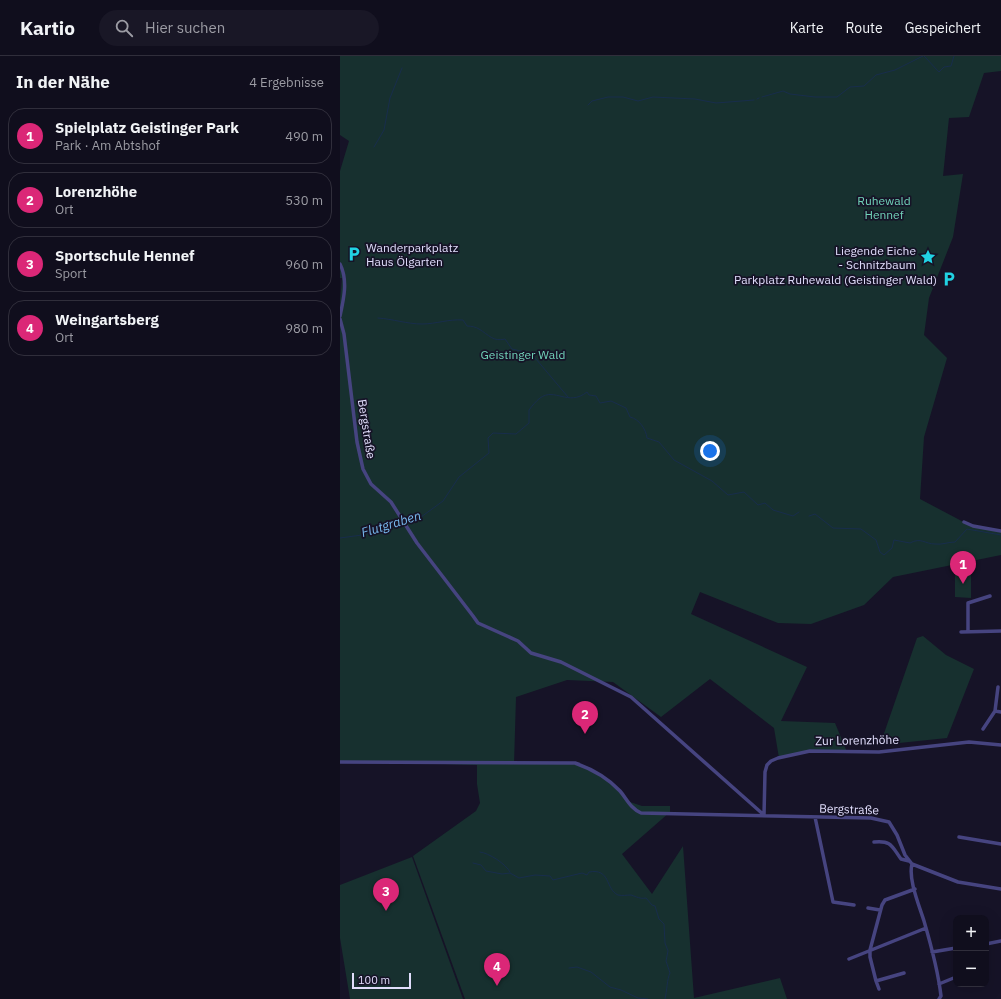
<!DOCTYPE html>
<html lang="de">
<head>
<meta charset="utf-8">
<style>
  body { margin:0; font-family:"IBM Plex Sans",sans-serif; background:#191726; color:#f1f3f6 }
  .controls { position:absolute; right:12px; bottom:12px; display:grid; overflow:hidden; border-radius:8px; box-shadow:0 4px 16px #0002 }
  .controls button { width:36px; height:36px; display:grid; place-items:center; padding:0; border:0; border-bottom:1px solid #302e3b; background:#100e1d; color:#f1f3f6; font:20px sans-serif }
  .scale { position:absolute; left:12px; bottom:10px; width:59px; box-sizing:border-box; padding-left:4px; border:2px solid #e0ddfb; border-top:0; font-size:11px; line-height:14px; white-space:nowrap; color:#e0ddfb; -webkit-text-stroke:3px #161327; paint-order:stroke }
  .you { position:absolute; left:370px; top:395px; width:14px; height:14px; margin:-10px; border:3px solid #fff; border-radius:50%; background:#1a73e8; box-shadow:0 0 0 6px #1a73e833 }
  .badge { display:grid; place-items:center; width:26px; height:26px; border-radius:50%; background:#db2777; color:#fff; font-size:13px; font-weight:700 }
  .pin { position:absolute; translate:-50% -33px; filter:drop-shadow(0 1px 2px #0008) }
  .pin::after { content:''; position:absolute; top:21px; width:14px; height:12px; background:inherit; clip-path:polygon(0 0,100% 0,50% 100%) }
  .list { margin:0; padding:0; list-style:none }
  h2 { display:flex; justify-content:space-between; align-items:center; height:52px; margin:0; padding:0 16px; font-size:17px }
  h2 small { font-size:13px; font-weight:400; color:#9c9ca4 }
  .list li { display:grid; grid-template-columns:26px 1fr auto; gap:12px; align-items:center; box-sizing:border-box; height:56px; margin:0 8px 8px; padding:0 8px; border:1px solid #302e3b; border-radius:16px }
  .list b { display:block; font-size:15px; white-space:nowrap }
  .list p { margin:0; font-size:13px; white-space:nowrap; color:#9c9ca4 }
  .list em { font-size:13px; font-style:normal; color:#9c9ca4 }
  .icon { flex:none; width:22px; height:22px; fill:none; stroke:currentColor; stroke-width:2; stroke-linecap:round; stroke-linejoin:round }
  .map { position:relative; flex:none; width:661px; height:943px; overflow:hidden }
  header { display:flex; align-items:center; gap:24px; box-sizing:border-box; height:56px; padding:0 20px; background:#100e1d; border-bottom:1px solid #302e3b }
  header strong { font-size:19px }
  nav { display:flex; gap:22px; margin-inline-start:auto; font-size:14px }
  .search { width:280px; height:36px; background:#191726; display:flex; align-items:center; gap:10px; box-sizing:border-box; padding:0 14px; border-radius:22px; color:#9c9ca4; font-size:15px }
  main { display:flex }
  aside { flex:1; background:#100e1d }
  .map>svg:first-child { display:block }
</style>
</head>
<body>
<header>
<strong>Kartio</strong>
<div class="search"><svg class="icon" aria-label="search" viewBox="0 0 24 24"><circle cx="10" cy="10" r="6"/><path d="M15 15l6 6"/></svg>Hier suchen</div>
<nav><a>Karte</a><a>Route</a><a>Gespeichert</a></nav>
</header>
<main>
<aside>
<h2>In der Nähe<small>4 Ergebnisse</small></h2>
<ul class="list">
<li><span class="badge">1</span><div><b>Spielplatz Geistinger Park</b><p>Park · Am Abtshof</p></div><em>490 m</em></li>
<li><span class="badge">2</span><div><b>Lorenzhöhe</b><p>Ort</p></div><em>530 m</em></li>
<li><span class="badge">3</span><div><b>Sportschule Hennef</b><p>Sport</p></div><em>960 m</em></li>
<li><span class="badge">4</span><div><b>Weingartsberg</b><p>Ort</p></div><em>980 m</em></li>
</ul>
</aside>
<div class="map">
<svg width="661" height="943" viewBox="0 0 661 943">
  <rect width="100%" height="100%" fill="#161327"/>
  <path fill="#17302f" d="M0 0H661V15L644 17 629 61 609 62 603 120 623 118 613 181 589 242 584 279 607 302 584 381 580 443 633 471 661 475V499L553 521 524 549 471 568 438 567 360 536 351 558 467 611 441 665 495 667 507 696 470 695 439 702 434 672 370 623 321 661 273 626 227 624 176 641 174 708 222 706 249 711 280 735 287 745 302 750H330V756L282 798 312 838 343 790 354 942 440 922 447 943H125L73 800 136 755 140 747 137 728V709L0 705V245L2 222H0V115L9 85 0 79Z
    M615 515H631V542L615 541Z
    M583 580 606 599 634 613 607 682 540 689 577 582Z
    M72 801 123 943H10L0 882V829Z"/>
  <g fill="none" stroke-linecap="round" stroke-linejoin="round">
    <path stroke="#182d4c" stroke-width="1" d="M584 0 599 16 604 11 611 10 614 0
      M422 41 443 35 450 38 475 41H497L510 31 524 30 536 19 555 14 583 0
      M417 43 419 42
      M248 49 252 45 268 41H283L298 45 313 41 355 43 376 47 414 44
      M34 91 44 74 50 42 62 12
      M38 262C53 263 67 268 82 268 96 268 108 263 123 264L127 270C131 270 136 271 139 273 149 279 153 286 165 283L172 293 189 297 196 303 228 341
      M469 460 475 458 493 472 521 473 536 484 540 496 544 499 552 492 554 484 570 487C581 481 585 488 595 488 602 489 608 486 615 486L627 473 661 479
      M65 466 81 461 103 445 119 421 149 397 148 382 153 377 176 378 189 367V354C192 350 196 345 200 342 215 331 228 351 247 336L249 339 256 340 260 347 271 345 286 352 290 361C299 363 306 373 307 382L319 386 334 404 372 425 388 439 404 436 418 449 425 447 433 454 453 460 459 456
      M0 482 22 479 62 467
      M140 796C149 797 166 808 170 816
      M133 807 141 809 146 815 162 818 170 817 179 822 195 819 210 820 213 824 242 817 247 819 249 816C271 812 265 833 278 839 282 840 287 839 291 839 297 841 300 843 306 842L312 849 315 850 319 863 324 868 325 887 328 895 326 905 330 917C327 923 327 935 325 943
      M229 912 237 911 251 916 270 931 281 934 298 942 308 943"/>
    <path stroke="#464480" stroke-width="3.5" d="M0 208C8 224 4 242 0 260
      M0 263 4 278 17 386 23 413 31 428 51 446 77 487 133 560 138 567 178 585 191 597 221 606 291 641 424 759
      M624 466 633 470 661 475
      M621 576 661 575
      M628 576V547L650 540
      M658 631 655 655 661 656
      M643 673 655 655
      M0 706 235 707C252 713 268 722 280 735 287 743 290 752 301 757L531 762 549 766 557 779 565 799 572 808 618 826 661 833
      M424 759 425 716 427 709 431 705 438 702 470 695 539 696 629 686 661 689
      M475 761 493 846 514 849
      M619 781 661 788
      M534 786C552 784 552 791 561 803L569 805
      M572 808C568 823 579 849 584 865 591 889 598 914 601 940L599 943
      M528 852 540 854
      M646 888 661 885
      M592 896 616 892
      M509 903 586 872
      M564 917 536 925 530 901V894L542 849 545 844 575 833
      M536 925 539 933
      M599 928 616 921"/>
  </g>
  <defs>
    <g id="parking-bare" transform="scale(1.2)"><path d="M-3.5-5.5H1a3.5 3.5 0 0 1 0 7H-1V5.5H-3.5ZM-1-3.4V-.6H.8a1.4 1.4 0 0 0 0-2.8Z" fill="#21d2e3" stroke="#161327" stroke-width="2.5" paint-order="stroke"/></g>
    <g id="sight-bare" transform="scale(1.2)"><path d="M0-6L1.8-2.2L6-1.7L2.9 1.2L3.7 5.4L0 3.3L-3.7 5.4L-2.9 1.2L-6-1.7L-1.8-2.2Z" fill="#21d2e3" stroke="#161327" stroke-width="2.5" paint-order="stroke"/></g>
  </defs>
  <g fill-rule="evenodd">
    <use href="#parking-bare" x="14" y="198"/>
    <use href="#sight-bare" x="588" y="201"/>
    <use href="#parking-bare" x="609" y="223"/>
  </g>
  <g text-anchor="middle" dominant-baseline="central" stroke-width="3.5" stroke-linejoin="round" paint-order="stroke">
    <g font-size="12" fill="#71d3b9" stroke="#161327">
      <text x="544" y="144">Ruhewald<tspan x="544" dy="14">Hennef</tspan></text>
      <text x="183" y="298">Geistinger Wald</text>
    </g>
    <g font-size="12" fill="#e0ddfb" stroke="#161327" text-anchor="end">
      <text x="26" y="191" text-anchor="start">Wanderparkplatz<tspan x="26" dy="14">Haus Ölgarten</tspan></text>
      <text x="576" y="194">Liegende Eiche<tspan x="576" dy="14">- Schnitzbaum</tspan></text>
      <text x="597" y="223">Parkplatz Ruhewald (Geistinger Wald)</text>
    </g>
    <g font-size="12" fill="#e0ddfb" stroke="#161327">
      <text transform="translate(27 373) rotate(81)">Bergstraße</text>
      <text transform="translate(517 684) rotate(-1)">Zur Lorenzhöhe</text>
      <text transform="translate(509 753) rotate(2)">Bergstraße</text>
    </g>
    <g font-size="13" font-style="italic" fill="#78b9ee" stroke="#161327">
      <text transform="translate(51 468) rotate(-17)">Flutgraben</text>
    </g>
  </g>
</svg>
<div class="controls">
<button>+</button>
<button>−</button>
</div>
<div class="scale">100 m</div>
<div class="you"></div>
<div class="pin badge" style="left:623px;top:528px">1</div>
<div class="pin badge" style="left:245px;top:678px">2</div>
<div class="pin badge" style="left:46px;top:855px">3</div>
<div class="pin badge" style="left:157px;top:930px">4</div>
</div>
</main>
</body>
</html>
